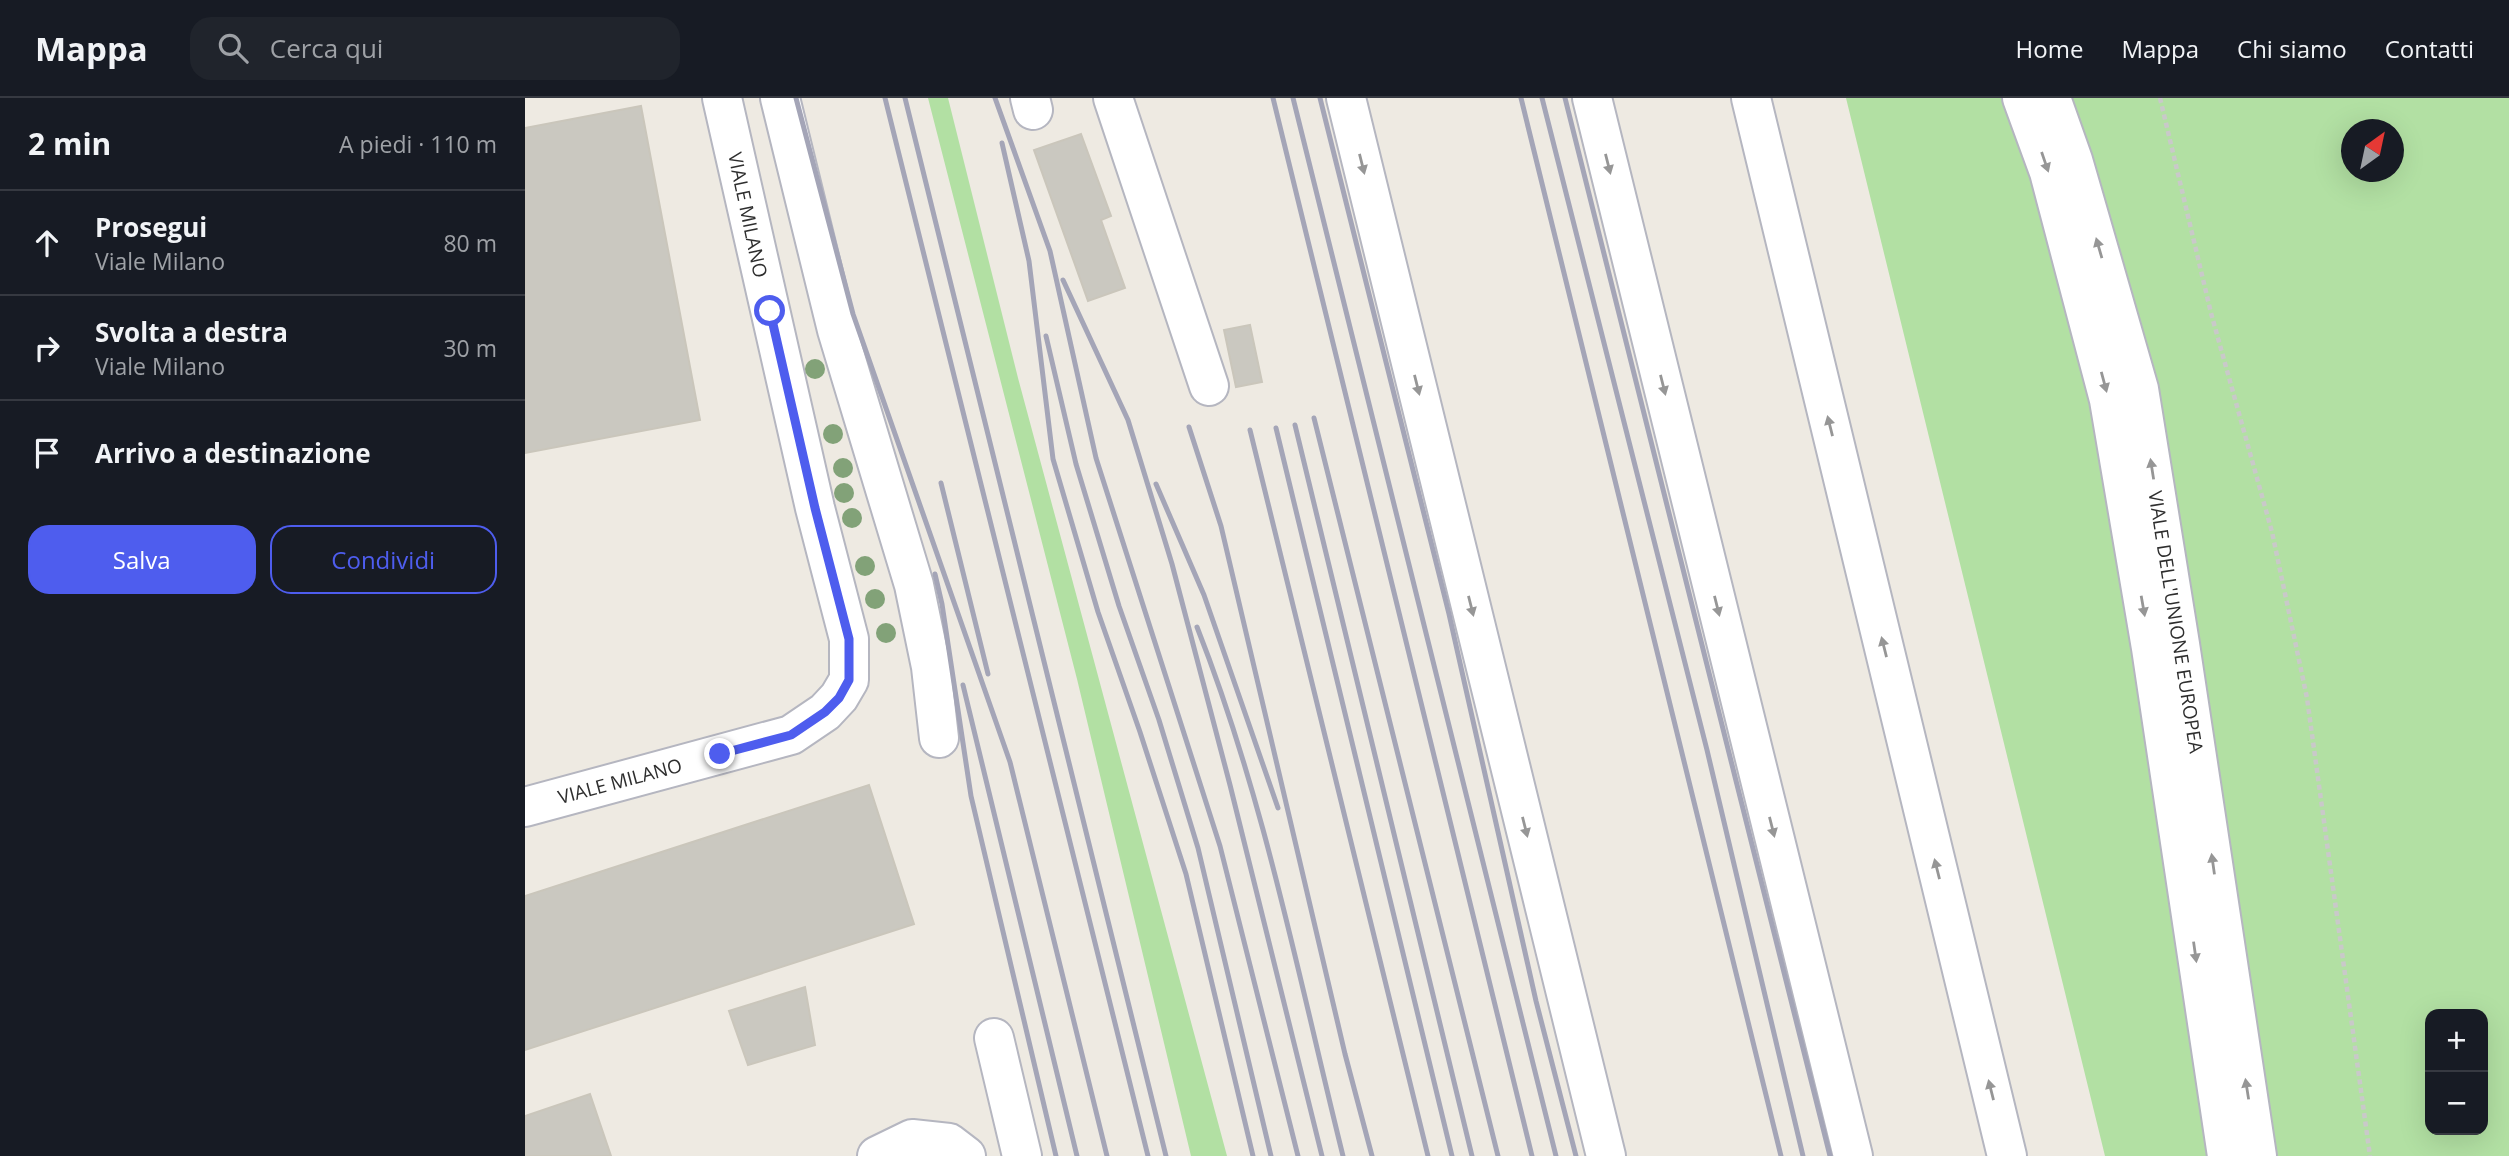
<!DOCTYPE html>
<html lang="it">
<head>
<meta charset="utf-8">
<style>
  body { margin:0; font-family:"Open Sans",sans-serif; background:#20242c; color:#f1f3f6 }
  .controls { position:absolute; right:21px; bottom:21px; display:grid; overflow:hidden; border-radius:14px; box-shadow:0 7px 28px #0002 }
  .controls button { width:63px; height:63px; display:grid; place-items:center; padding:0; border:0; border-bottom:2px solid #363941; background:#171b24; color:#f1f3f6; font:35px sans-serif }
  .compass { position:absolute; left:1816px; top:21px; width:63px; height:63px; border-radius:50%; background:#171b24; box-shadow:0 7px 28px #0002; rotate:33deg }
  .stop { position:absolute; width:21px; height:21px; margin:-16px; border:5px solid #4e5dee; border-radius:50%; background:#fff }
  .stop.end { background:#4e5dee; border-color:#fff; box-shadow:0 2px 7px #0008 }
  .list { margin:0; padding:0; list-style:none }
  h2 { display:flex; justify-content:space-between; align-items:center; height:91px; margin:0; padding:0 28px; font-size:30px }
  h2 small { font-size:23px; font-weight:400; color:#9ea1a6 }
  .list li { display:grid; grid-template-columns:46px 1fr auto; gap:21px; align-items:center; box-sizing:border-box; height:105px; padding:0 28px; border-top:2px solid #363941 }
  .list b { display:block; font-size:26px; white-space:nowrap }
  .list p { margin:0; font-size:23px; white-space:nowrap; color:#9ea1a6 }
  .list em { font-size:23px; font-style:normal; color:#9ea1a6 }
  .actions { display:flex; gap:14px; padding:21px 28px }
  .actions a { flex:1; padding:16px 0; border:2px solid #4e5dee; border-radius:21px; text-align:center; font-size:24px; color:#4e5dee }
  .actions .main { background:#4e5dee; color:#fff }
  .icon { flex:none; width:38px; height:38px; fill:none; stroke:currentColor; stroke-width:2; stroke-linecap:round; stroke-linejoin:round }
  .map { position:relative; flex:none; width:1984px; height:1058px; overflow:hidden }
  header { display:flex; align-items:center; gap:42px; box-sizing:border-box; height:98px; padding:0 35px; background:#171b24; border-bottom:2px solid #363941 }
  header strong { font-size:33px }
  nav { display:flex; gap:38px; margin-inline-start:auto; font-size:24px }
  .search { width:490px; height:63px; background:#20242c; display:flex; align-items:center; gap:18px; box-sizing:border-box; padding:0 24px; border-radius:21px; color:#9ea1a6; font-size:26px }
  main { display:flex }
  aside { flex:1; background:#171b24 }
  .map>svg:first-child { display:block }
</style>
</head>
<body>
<header>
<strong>Mappa</strong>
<div class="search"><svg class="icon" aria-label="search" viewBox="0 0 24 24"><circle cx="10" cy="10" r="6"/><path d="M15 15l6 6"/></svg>Cerca qui</div>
<nav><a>Home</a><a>Mappa</a><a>Chi siamo</a><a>Contatti</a></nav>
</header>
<main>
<aside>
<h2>2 min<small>A piedi · 110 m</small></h2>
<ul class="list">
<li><svg class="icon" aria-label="ahead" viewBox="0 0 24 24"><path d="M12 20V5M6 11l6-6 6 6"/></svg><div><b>Prosegui</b><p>Viale Milano</p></div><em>80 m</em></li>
<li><svg class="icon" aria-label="right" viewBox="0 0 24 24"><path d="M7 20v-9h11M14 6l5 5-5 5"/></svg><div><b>Svolta a destra</b><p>Viale Milano</p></div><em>30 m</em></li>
<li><svg class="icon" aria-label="arrive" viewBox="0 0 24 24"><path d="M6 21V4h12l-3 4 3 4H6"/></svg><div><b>Arrivo a destinazione</b></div></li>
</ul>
<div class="actions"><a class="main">Salva</a><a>Condividi</a></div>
</aside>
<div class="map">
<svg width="1984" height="1058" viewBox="0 0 1984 1058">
  <rect width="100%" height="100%" fill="#eeeae2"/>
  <path fill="#b2e0a3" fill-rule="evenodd" d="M403 0H423L493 280 702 1058H666L552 581Z
    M1321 0H1482L1492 27 1568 307 1608 544 1686 1058H1580Z
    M1544 0H1984V1058H1746L1632 300 1573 78ZM1826 32H1868V74H1826ZM1905 916H1958V1032H1905Z"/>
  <path fill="#cac8c0" stroke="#cac6bb" stroke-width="2" d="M116 8 175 322 0 355V30Z
    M556 36 586 118 576 122 600 190 563 203 509 52Z
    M725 227 737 284 711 289 699 232Z
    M344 687 389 826 0 952V798Z
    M280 889 290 947 223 967 204 913Z
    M65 996 86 1058H0V1018Z"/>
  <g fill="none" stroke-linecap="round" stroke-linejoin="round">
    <g stroke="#b5b6c0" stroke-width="42">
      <path id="minor" d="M255 0 312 232 389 487 406 569 414 640
        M505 0 508 12
        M588 0 684 288
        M821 0 1081 1058
        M1067 0 1328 1058
        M1226 0 1482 1058
        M1497 0 1524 74 1584 302 1626 550 1702 1058
        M1526 0 1548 62 1614 291 1655 546 1732 1058
        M0 709 266 637 300 614 314 599 324 582V541L290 410 197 0
        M469 940 497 1058
        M352 1058 387 1041 424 1045 441 1058"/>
    </g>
    <path stroke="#c9c9c9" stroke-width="4.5" stroke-dasharray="5 3.5" stroke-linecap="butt" d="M1635 0 1686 215 1747 434 1782 600 1845 1058"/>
    <use href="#minor" stroke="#fff" stroke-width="38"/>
    <path stroke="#a4a5b7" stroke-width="5" d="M271 0 328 216 485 664 582 1058
      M360 0 623 1058
      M380 0 641 1058
      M470 0 525 153 571 360 695 748 773 1058
      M748 0 1007 1058
      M768 0 1031 1058
      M795 0 924 516 1011 903 1051 1058
      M996 0 1256 1058
      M1017 0 1182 652 1278 1058
      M1040 0 1305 1058
      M477 45 504 163 528 361 573 514 615 634 661 776 728 1058
      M538 182 603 322 647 466 705 687 797 1058
      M521 238 551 366 594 508 634 622 673 750 746 1058
      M789 320 973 1058
      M770 327 947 1058
      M664 329 696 428 820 956 847 1058
      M751 330 927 1058
      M725 332 903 1058
      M416 385 463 576
      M631 386 679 497 753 710
      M410 476 417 506 446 698 531 1058
      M672 529C739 699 774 881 818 1058
      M438 587 552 1058"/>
  </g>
  <g fill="#82a278">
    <circle cx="290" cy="271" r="10"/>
    <circle cx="308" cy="336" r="10"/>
    <circle cx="318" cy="370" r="10"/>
    <circle cx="319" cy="395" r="10"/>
    <circle cx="327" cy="420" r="10"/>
    <circle cx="340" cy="468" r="10"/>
    <circle cx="350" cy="501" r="10"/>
    <circle cx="361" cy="535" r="10"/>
  </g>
  <defs><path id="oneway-solid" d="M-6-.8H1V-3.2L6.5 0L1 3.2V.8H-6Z" transform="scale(1.75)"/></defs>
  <g fill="#969696">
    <use href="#oneway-solid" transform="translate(1520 64) rotate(71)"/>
    <use href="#oneway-solid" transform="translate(837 66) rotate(76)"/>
    <use href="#oneway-solid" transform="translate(1083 66) rotate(76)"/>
    <use href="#oneway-solid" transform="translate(1574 150) rotate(-106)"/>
    <use href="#oneway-solid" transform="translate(1579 284) rotate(75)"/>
    <use href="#oneway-solid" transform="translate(892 287) rotate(76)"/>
    <use href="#oneway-solid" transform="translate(1138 287) rotate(76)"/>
    <use href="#oneway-solid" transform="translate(1305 328) rotate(-104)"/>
    <use href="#oneway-solid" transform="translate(1627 371) rotate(-99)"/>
    <use href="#oneway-solid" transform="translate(946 508) rotate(76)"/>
    <use href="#oneway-solid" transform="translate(1192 508) rotate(76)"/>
    <use href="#oneway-solid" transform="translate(1618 508) rotate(80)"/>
    <use href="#oneway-solid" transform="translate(1359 549) rotate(-104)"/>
    <use href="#oneway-solid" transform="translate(1000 729) rotate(76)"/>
    <use href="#oneway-solid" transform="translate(1247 729) rotate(76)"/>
    <use href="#oneway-solid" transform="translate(1688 766) rotate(-98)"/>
    <use href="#oneway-solid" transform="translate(1412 771) rotate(-104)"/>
    <use href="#oneway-solid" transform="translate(1670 854) rotate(82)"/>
    <use href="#oneway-solid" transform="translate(1722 991) rotate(-99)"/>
    <use href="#oneway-solid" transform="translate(1466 992) rotate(-104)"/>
  </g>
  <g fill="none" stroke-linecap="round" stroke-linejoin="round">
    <path stroke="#4e5dee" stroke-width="9" d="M195 656 266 637 300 614 314 600 324 582V541L290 410 245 213"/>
  </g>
  <g text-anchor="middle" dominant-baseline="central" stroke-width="5" stroke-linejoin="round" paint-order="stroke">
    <g font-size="19" fill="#2e2e2e" stroke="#fff">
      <text transform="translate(223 117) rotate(78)">VIALE MILANO</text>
      <text transform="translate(1651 524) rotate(81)">VIALE DELL'UNIONE EUROPEA</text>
      <text transform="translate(95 683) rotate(-15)">VIALE MILANO</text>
    </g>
  </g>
</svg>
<div class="controls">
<button>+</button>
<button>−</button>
</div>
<svg class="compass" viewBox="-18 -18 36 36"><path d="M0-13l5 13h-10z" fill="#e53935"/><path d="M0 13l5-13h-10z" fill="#9ea1a6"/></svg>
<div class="stop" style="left:245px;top:213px"></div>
<div class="stop end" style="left:195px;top:656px"></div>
</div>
</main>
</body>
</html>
